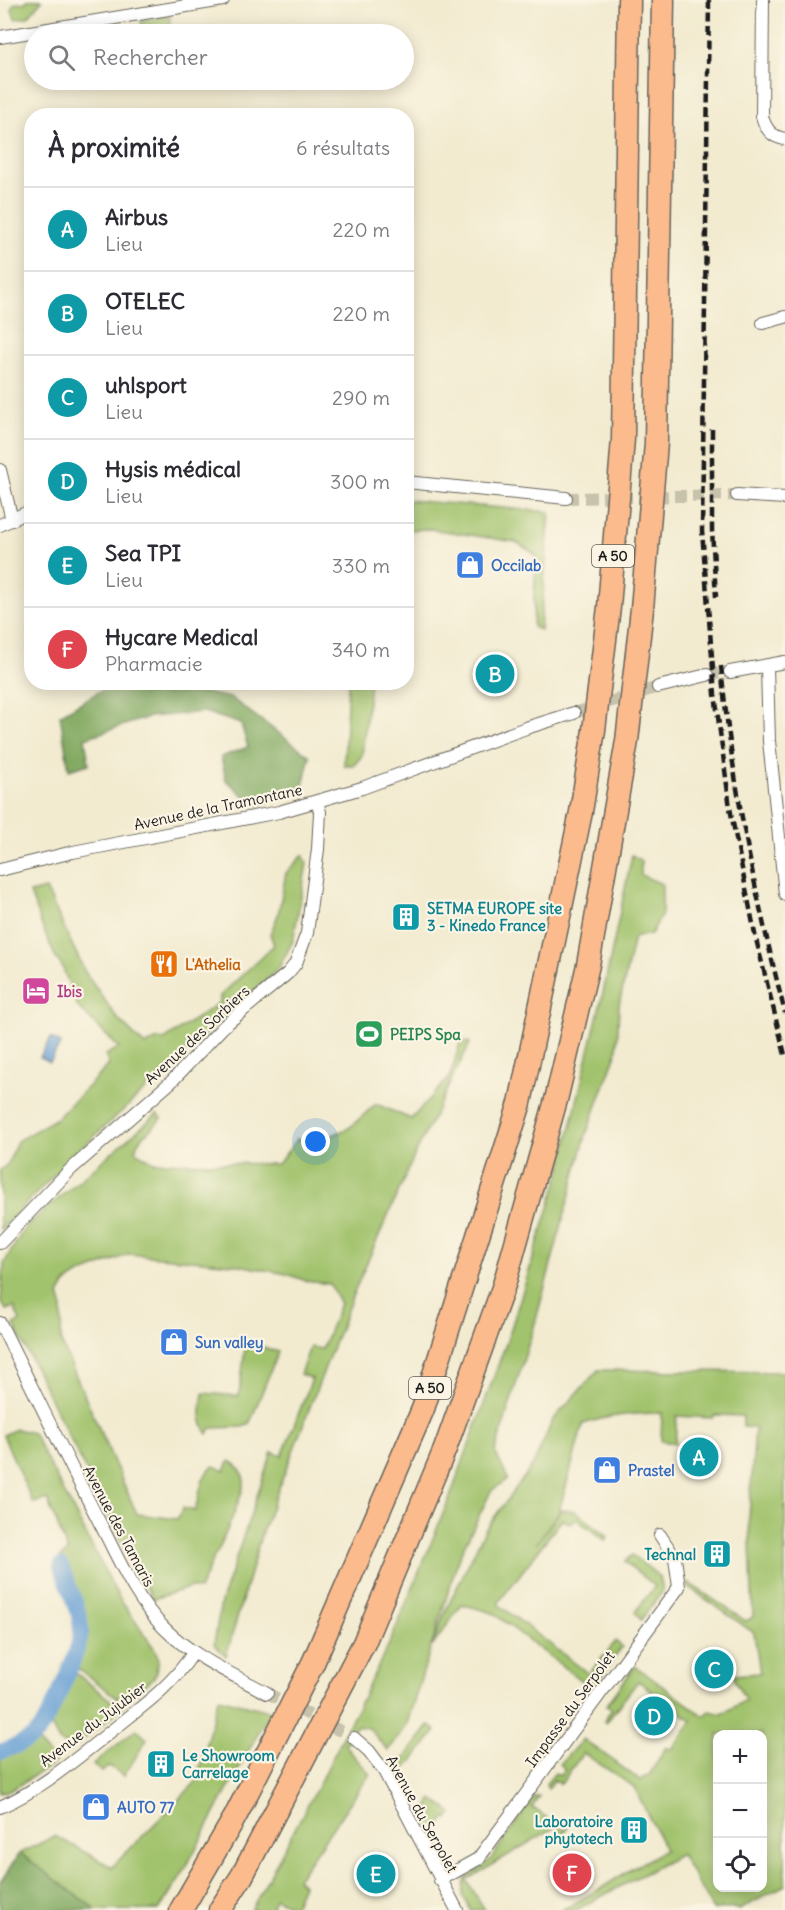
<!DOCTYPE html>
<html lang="fr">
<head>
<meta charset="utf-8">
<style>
  body { margin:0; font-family:Delius,sans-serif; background:#f7f7f7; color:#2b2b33 }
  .controls { position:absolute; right:18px; bottom:18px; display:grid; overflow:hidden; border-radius:12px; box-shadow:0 3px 15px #0003 }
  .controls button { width:54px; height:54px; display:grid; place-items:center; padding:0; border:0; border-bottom:2px solid #e1e1e2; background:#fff; color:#2b2b33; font:30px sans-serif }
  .you { position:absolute; left:316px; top:1142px; width:21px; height:21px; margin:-15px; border:4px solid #fff; border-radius:50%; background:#1a73e8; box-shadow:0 0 0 9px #1a73e833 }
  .badge { display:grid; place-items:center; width:39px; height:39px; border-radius:50%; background:#b5179e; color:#fff; font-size:20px; font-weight:700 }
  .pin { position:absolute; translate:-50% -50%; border:3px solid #fff; box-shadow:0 2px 6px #0006 }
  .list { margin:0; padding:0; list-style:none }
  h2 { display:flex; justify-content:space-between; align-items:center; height:78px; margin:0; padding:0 24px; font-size:26px }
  h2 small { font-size:20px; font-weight:400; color:#7c7c81 }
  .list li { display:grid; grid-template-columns:39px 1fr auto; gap:18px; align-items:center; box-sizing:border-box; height:84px; padding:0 24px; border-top:2px solid #e1e1e2 }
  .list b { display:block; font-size:22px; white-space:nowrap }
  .list p { margin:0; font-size:20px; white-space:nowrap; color:#7c7c81 }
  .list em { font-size:20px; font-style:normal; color:#7c7c81 }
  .icon { flex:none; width:33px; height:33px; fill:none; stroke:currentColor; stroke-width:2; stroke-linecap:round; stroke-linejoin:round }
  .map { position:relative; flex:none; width:785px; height:1910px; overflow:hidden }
  .search { position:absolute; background:#fff; box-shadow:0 3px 15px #0003; left:24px; top:24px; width:390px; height:66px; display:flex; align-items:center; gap:15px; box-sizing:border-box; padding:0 21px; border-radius:33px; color:#7c7c81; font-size:22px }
  .panel { position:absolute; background:#fff; box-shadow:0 3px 15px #0003; left:24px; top:108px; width:390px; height:582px; border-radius:24px }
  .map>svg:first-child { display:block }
</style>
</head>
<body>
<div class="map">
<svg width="785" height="1910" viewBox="0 0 785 1910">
  <rect width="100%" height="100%" fill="#fcf5e5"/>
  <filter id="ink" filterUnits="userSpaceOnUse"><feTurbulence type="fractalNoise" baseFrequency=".0167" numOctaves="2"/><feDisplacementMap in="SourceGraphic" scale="12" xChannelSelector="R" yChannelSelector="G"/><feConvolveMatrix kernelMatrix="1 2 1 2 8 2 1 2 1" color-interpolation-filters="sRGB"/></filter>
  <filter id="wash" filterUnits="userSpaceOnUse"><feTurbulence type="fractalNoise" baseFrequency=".008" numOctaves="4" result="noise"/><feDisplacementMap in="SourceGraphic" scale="24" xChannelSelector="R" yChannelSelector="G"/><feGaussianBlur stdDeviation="1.35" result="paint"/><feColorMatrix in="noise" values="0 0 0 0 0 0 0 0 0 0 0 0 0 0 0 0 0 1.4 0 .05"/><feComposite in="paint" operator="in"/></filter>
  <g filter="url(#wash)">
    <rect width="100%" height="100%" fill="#f2ebd0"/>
    <path fill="#a2c36d" stroke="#5f7044" stroke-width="1.5" fill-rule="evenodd" d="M27 0H42L28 17 15 19 12 10 14 4 26 2Z
      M170 16 169 34H143L141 21Z
      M407 500 550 512 540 630 533 627 536 555 516 542 430 529 407 530Z
      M348 683H370L362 756 354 765H344Z
      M303 855 307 863 293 941 278 969 76 1153 0 1230V1170L8 1164 17 1141 57 1118 109 1065 105 1055 119 1048 78 1007 62 966 56 958 41 924 30 893 46 889 85 972 117 1018 145 1046 157 1039 164 1040 220 1002V996L274 945 270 934 278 915 286 873Z
      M632 855 641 861V875L662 884V914L651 934 634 937 619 1005 617 1051 586 1135 535 1323 495 1452 508 1479 491 1491 459 1557 406 1727 388 1751 369 1728 356 1726 345 1746 370 1774 297 1879 303 1885 293 1908 275 1898 271 1910H251L324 1775 391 1640 450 1497 508 1338 559 1176 603 993Z
      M461 1040 470 1043 416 1152 354 1292 262 1532 226 1656 214 1644 221 1602 272 1452 282 1456 312 1379 300 1374 310 1347 322 1349 340 1304 330 1284 306 1281 287 1274 233 1264 129 1254 80 1274 66 1283 59 1295 62 1305 61 1342 137 1514 177 1519 183 1508 195 1511C199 1498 201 1472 214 1466L225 1471 229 1461C238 1463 244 1474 244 1483 242 1498 226 1531 220 1547L215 1555 199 1590 191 1587 153 1599 134 1568 14 1325 20 1321 14 1307 6 1310 1 1301 4 1264 22 1232 31 1222 157 1114 162 1118 138 1142 135 1151 154 1162 278 1164 297 1139 326 1138 349 1128 376 1104 411 1119 450 1077Z
      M246 1341 278 1352 250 1423 243 1427 211 1428 208 1434C198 1422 201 1408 203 1393L239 1396Z
      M598 1370 785 1372V1885L739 1910 734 1908 713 1910 681 1854 576 1910H562L600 1889 633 1868 665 1850 634 1787 583 1753 561 1784 554 1780 548 1789 546 1784 555 1773 560 1776 565 1769 560 1764 583 1739 640 1780 650 1774 666 1747 671 1750 692 1721 638 1681 606 1723 604 1721 612 1709 606 1706 635 1666 704 1716 710 1711 722 1714 746 1700 735 1681 734 1675 760 1673 754 1633 687 1586 689 1583 746 1621 753 1617 749 1518 755 1428 743 1427V1416L714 1415 713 1418 677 1416 675 1443 661 1441 662 1413C634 1413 609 1415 583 1424L559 1512 536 1544 561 1510 575 1511 608 1536 605 1540 576 1519 571 1524 562 1519 499 1602V1605L589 1674 616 1641 622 1647 592 1689 493 1613 462 1604 432 1647 444 1614 485 1530 533 1465 553 1420ZM718 1734H762V1888H718Z
      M16 1429 33 1433 119 1598 154 1648 159 1659 155 1676 117 1712 71 1749 59 1741 50 1724 73 1671 113 1702 118 1698 74 1666 84 1643 85 1627 60 1557 68 1552 47 1499 33 1503 3 1435Z
      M632 1555 660 1577 663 1591 641 1620 635 1612 655 1586 625 1562Z
      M218 1698 270 1711 180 1878 159 1910H96L20 1853 55 1836 112 1867 196 1782Z
      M430 1725 436 1731 404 1771 415 1788 408 1792 399 1765Z
      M136 1729 147 1739 124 1776 109 1766 102 1772 93 1765Z
      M36 1740 56 1762 13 1789 0 1793V1758Z
      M534 1797H539L532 1807 564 1830 571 1821V1824L562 1836 555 1827 470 1878 466 1879 485 1910H471L463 1896 465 1879 490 1860Z
      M433 1799 452 1813 448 1819 446 1817 433 1835 421 1815Z"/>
    <path fill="#81a960" stroke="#4e623e" stroke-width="1.5" d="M130 683 142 694 206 693 231 698 310 756 302 790 256 806 226 780 221 757 248 747 241 724 204 712 149 717 85 738 89 764 69 770 60 715 100 691Z
      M20 1853 96 1910H0V1882Z"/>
    <path fill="#659ed4" stroke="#405d78" stroke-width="1.5" d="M51 1038 61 1043 50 1062 40 1057Z"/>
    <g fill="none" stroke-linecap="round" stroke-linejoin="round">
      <path stroke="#659ed4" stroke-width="16" d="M0 1752C12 1747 28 1743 37 1733 48 1723 81 1647 81 1632 81 1610 68 1586 61 1566"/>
    </g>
  </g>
  <g filter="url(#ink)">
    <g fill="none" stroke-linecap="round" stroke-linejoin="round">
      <path stroke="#c7c2ac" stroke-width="12" stroke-dasharray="12 6" stroke-linecap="butt" d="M566 498 737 495
        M707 675 730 672
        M574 713 658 687
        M267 1693 354 1738"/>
      <g stroke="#67645b" stroke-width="14">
        <path id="minor" d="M763 0 762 116C765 128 771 137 785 139
          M0 37 223 0
          M763 323 785 317
          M0 470 12 520
          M406 482 566 498
          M737 495 785 498
          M0 525 32 510
          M767 666 769 741 785 894
          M730 672 785 662
          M658 687 707 675
          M0 870 73 852 279 812 362 788 526 728 574 713
          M0 1243 71 1169 171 1082 224 1026 288 973 296 963 307 933 318 849 320 812 317 801
          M0 1323C34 1391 67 1460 102 1527 120 1562 136 1600 164 1628 193 1657 232 1674 267 1693
          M354 1738 369 1751 384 1771 457 1910
          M0 1807C40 1790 76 1759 110 1732 141 1707 171 1687 193 1653
          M440 1880 478 1859 679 1587 675 1558 660 1535"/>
      </g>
      <g stroke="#67645b" stroke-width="25">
        <path id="motorway" d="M181 1910 235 1817 313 1663 423 1409 520 1103 581 812 594 730 609 607 623 439 629 0
          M220 1910 242 1876 364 1643 445 1449 504 1285 556 1100 588 965 627 741 642 609 656 443 663 0"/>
      </g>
      <use href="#minor" stroke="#fff" stroke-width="12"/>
      <use href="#motorway" stroke="#fbbb8d" stroke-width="22"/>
      <path stroke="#1c1c1c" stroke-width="4.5" stroke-dasharray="9 4.5" stroke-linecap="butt" d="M709 0 702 531 715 694 730 808 756 939 785 1055
        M712 429V530L716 597
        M721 666C732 783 756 899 785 1013"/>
    </g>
  </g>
  <defs>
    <g id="shop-square" transform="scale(1.5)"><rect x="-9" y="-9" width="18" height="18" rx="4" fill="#3f7fe0" stroke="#fcf5e5"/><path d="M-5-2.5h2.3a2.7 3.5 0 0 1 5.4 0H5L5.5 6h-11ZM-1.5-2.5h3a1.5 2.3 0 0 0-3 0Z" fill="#fff"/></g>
    <g id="building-square" transform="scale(1.5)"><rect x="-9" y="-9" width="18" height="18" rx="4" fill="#0f9aa8" stroke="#fcf5e5"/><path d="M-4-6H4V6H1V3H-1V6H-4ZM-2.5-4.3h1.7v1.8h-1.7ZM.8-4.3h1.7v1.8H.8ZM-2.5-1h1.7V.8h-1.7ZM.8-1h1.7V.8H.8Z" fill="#fff"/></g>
    <g id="restaurant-square" transform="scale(1.5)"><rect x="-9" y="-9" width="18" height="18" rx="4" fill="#e8710a" stroke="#fcf5e5"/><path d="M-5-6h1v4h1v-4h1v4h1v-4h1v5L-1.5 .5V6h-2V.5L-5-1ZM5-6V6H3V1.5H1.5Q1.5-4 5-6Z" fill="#fff"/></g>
    <g id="hotel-square" transform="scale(1.5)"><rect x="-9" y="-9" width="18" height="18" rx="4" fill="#d1479c" stroke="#fcf5e5"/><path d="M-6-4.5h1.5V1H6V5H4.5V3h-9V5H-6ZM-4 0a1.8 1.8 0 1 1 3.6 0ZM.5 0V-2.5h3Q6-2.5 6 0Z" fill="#fff"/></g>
    <g id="stadium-square" transform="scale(1.5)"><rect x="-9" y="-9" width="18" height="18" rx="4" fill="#2e9e5b" stroke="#fcf5e5"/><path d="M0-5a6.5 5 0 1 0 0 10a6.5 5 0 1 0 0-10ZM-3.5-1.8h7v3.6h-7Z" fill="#fff"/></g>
  </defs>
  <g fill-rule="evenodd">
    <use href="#shop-square" x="470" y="565"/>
    <use href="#building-square" x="406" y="917"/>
    <use href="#restaurant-square" x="164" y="964"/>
    <use href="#hotel-square" x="36" y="991"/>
    <use href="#stadium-square" x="369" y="1034"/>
    <use href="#shop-square" x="174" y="1342"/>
    <use href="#shop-square" x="607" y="1470"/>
    <use href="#building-square" x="717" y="1554"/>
    <use href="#building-square" x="161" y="1764"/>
    <use href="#shop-square" x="96" y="1807"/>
    <use href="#building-square" x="634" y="1830"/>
  </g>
  <g text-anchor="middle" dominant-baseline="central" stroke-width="4.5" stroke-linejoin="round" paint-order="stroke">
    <g fill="#fcf5e5" stroke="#5f5d58" stroke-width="1.5">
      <rect x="592" y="545" width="42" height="22" rx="4.5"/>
      <rect x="409" y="1377" width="42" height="22" rx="4.5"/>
    </g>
    <g font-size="14" font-weight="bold" fill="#1c1c1c">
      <text x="613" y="556">A 50</text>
      <text x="430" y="1388">A 50</text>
    </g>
    <g font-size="15" font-weight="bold" fill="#366cbe" stroke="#fcf5e5" text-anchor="start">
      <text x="491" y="565">Occilab</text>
      <text x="195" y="1342">Sun valley</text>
      <text x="628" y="1470">Prastel</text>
      <text x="117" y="1807">AUTO 77</text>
    </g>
    <g font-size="15" fill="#1c1c1c" stroke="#fcf5e5">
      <text transform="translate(218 807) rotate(-12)">Avenue de la Tramontane</text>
      <text transform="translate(197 1035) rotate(-43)">Avenue des Sorbiers</text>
      <text transform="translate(119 1526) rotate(62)">Avenue des Tamaris</text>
      <text transform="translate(570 1709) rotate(-54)">Impasse du Serpolet</text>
      <text transform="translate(93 1724) rotate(-37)">Avenue du Jujubier</text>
      <text transform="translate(422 1814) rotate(61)">Avenue du Serpolet</text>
    </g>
    <g font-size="15" font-weight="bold" fill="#0d838f" stroke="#fcf5e5" text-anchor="start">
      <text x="427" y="908">SETMA EUROPE site<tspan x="427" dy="17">3 - Kinedo France</tspan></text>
      <text x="696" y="1554" text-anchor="end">Technal</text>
      <text x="182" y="1755">Le Showroom<tspan x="182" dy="17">Carrelage</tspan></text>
      <text x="613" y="1821" text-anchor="end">Laboratoire<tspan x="613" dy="17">phytotech</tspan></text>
    </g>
    <g font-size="15" font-weight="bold" fill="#c56008" stroke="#fcf5e5" text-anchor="start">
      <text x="185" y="964">L'Athelia</text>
    </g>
    <g font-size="15" font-weight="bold" fill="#b23c85" stroke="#fcf5e5" text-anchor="start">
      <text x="57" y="991">Ibis</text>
    </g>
    <g font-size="15" font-weight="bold" fill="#27864d" stroke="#fcf5e5" text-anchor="start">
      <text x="390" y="1034">PEIPS Spa</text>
    </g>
  </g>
</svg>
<div class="controls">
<button>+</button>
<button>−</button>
<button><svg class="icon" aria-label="locate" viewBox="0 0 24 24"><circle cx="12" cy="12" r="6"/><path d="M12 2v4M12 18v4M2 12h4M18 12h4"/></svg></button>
</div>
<div class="you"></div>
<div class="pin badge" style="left:699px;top:1457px;background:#0f9aa8">A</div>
<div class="pin badge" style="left:495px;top:674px;background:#0f9aa8">B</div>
<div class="pin badge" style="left:714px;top:1669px;background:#0f9aa8">C</div>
<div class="pin badge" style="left:654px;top:1716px;background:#0f9aa8">D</div>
<div class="pin badge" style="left:376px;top:1874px;background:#0f9aa8">E</div>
<div class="pin badge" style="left:572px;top:1873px;background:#e0444e">F</div>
<div class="search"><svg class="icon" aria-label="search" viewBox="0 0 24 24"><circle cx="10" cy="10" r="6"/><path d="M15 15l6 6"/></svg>Rechercher</div>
<section class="panel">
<h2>À proximité<small>6 résultats</small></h2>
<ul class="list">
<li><span class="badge" style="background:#0f9aa8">A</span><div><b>Airbus</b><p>Lieu</p></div><em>220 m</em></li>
<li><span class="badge" style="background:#0f9aa8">B</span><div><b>OTELEC</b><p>Lieu</p></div><em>220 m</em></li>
<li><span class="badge" style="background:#0f9aa8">C</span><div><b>uhlsport</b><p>Lieu</p></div><em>290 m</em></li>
<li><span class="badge" style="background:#0f9aa8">D</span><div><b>Hysis médical</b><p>Lieu</p></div><em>300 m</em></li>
<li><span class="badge" style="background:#0f9aa8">E</span><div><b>Sea TPI</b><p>Lieu</p></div><em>330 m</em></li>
<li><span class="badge" style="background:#e0444e">F</span><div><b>Hycare Medical</b><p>Pharmacie</p></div><em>340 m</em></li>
</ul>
</section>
</div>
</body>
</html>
